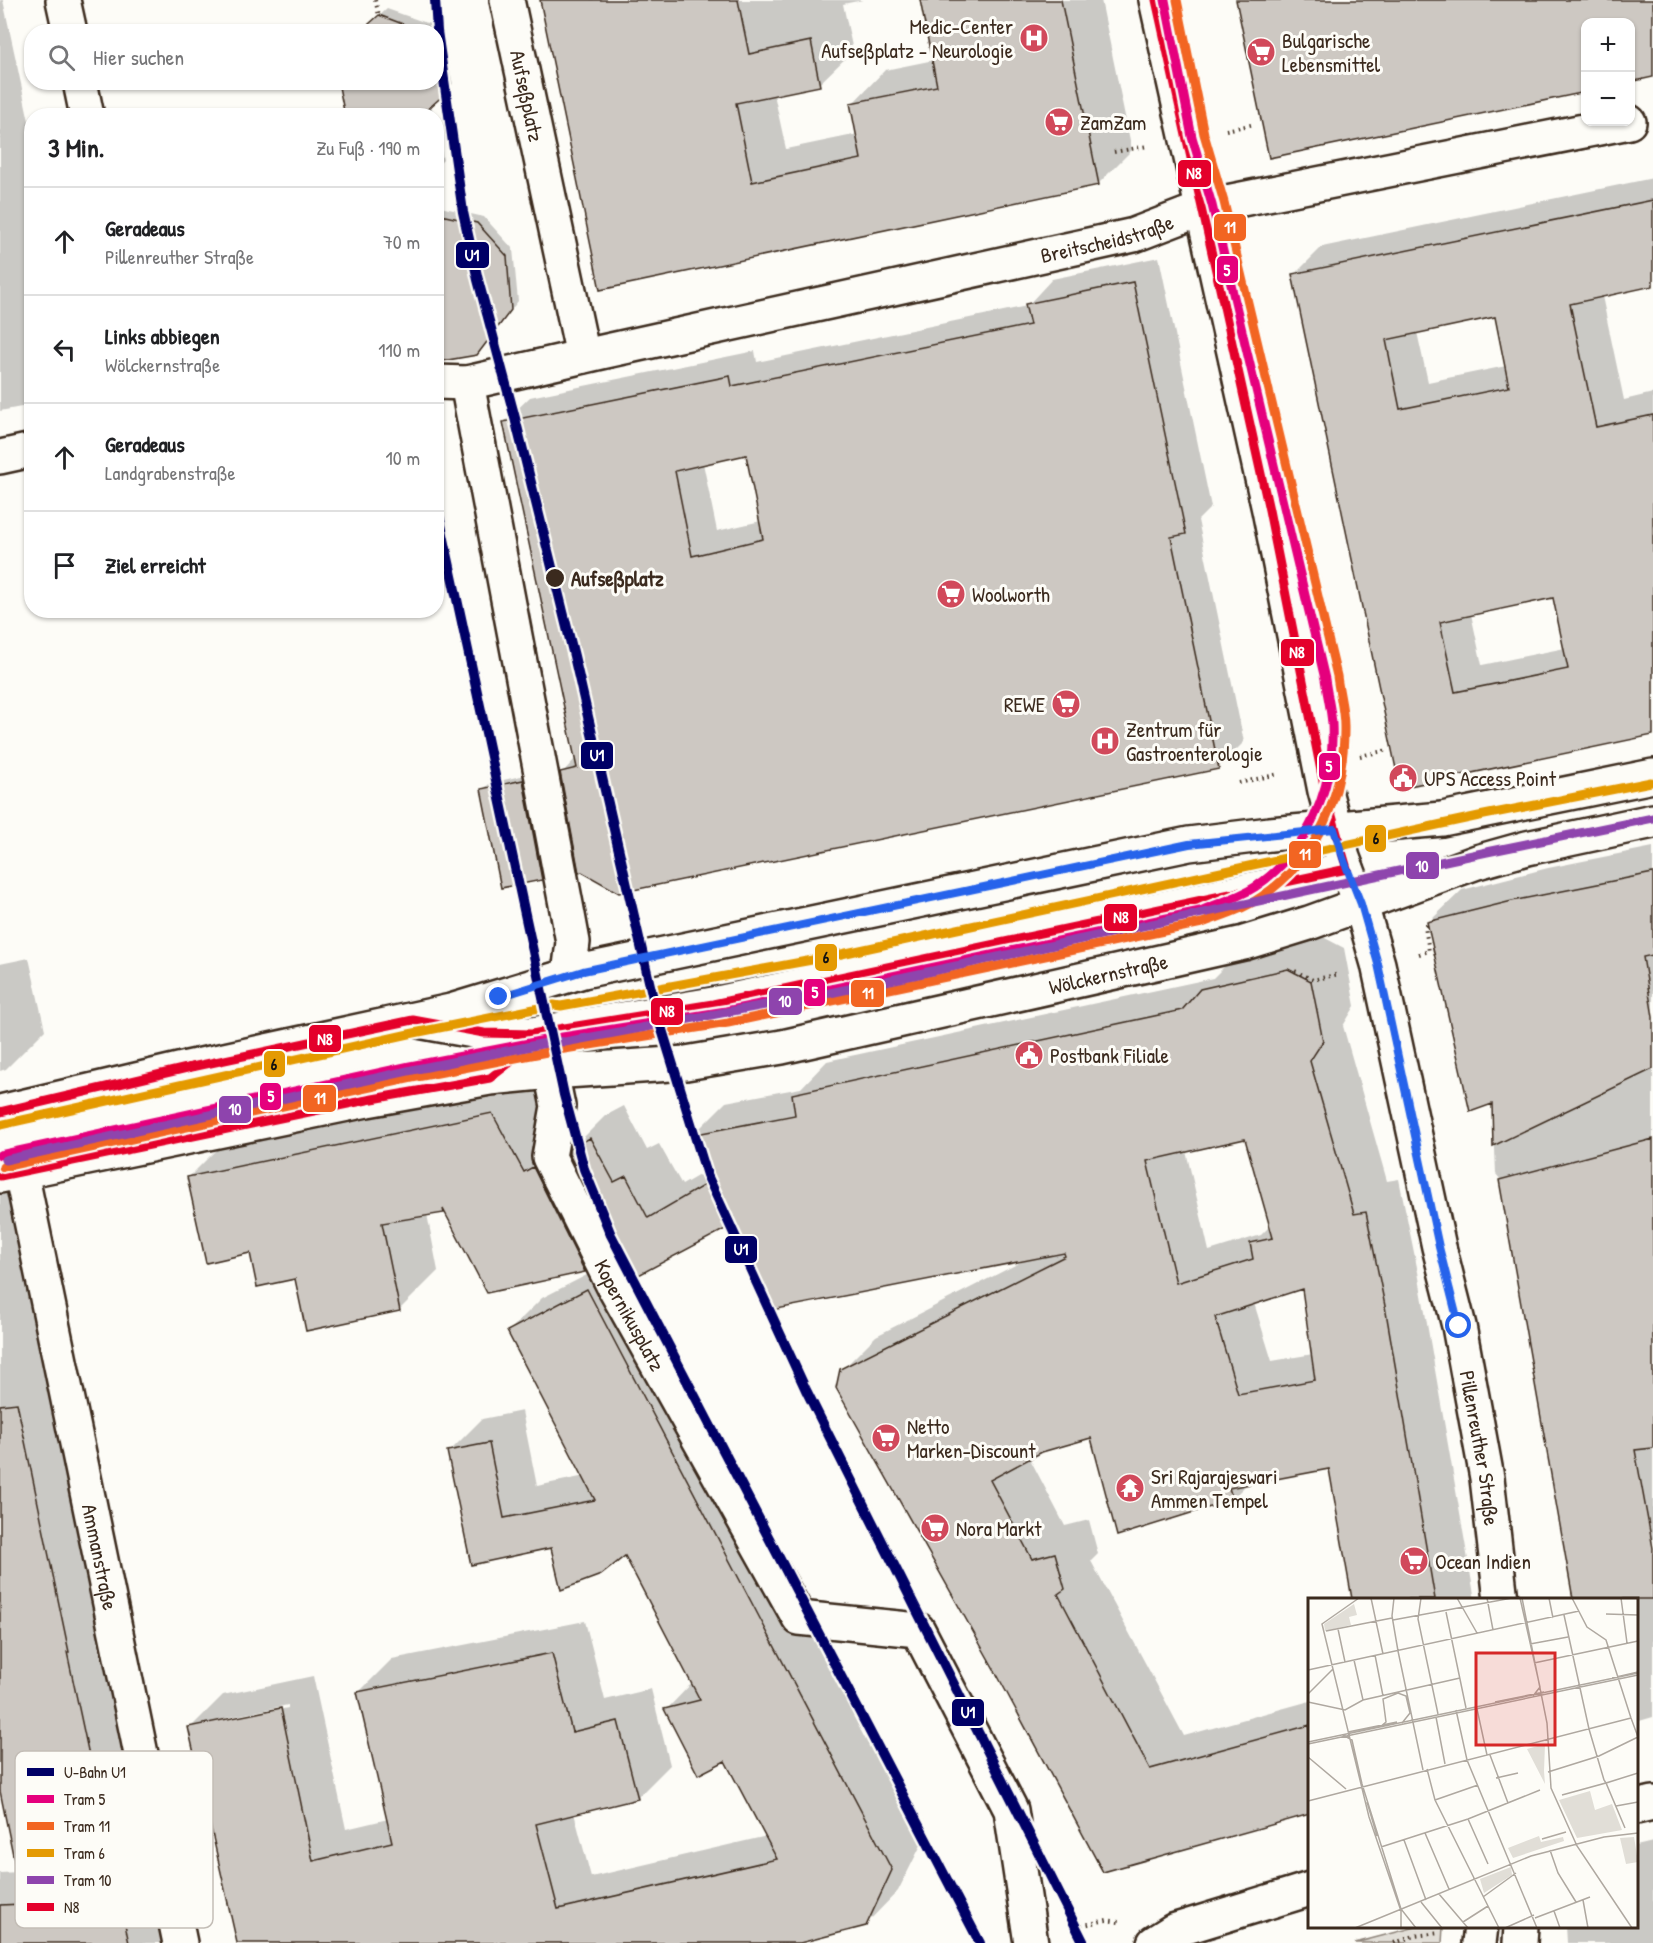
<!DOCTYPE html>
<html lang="de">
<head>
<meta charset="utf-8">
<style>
  body { margin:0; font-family:"Patrick Hand",sans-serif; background:#f6f6f6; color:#202124 }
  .controls { position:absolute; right:18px; top:18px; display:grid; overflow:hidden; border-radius:12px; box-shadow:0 2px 4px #0004 }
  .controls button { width:54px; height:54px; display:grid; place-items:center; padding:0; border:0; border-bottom:2px solid #e0e0e0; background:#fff; color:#202124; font:30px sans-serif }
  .stop { position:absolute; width:18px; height:18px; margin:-14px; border:4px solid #2563eb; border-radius:50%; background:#fff }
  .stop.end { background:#2563eb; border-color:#fff; box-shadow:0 2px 6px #0008 }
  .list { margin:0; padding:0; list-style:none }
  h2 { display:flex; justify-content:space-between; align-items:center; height:78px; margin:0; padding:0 24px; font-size:26px }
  h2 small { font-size:20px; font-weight:400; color:#757577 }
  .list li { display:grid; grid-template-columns:39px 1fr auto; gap:18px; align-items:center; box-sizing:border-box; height:108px; padding:0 24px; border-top:2px solid #e0e0e0 }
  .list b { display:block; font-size:22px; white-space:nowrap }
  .list p { margin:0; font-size:20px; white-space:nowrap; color:#757577 }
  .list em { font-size:20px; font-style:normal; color:#757577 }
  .icon { flex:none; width:33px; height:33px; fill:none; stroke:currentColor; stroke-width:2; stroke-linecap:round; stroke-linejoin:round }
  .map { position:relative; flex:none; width:1653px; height:1943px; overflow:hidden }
  .search { position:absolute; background:#fff; box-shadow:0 2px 4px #0004; left:24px; top:24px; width:420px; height:66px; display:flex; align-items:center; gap:15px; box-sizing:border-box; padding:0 21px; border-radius:24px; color:#757577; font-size:22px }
  .panel { position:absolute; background:#fff; box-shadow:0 2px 4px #0004; left:24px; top:108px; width:420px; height:510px; border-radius:24px }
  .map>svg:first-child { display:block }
</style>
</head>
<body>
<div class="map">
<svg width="1653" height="1943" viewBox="0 0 1653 1943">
  <rect width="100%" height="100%" fill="#fdfcf7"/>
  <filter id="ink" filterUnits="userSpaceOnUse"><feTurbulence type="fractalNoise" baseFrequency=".0167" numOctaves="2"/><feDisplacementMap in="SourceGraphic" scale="12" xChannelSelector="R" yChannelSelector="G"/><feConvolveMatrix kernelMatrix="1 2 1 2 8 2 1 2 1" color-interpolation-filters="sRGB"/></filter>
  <g filter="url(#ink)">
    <path fill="#e1ded7" stroke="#8e847a" stroke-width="1.5" d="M1416 1927H1443L1442 1943H1355Z"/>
    <path fill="#0003" fill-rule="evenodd" d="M0 0H3L32 135V405L0 411Z
      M541 0H863L843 4 853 51 819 84 774 94 786 149 858 134 852 104 885 70 934 60 921 0H1101L1132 150 1098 184 601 288Z
      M1237 0H1653V76L1630 22H1586Z
      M387 9 441 28 453 84 431 104 434 116H341L346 112 436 82V32H361Z
      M436 127 443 160 436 167Z
      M1653 178V285L1602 296 1624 400 1653 393V732L1401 786 1294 275 1322 247ZM1496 315 1506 366 1428 382 1417 332ZM1554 597 1565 648 1482 665 1471 614Z
      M436 206 484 217 513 249 518 301 477 353 436 360Z
      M1159 257 1211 507 1198 520 1244 742 1218 768 562 773 576 758 504 422 530 397 755 351 757 362 1027 306 1052 279ZM747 453 761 521 717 531 703 463Z
      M530 774 549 872 542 879 483 790 490 783Z
      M1653 847V1717L1636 1722V1600H1574L1500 1179 1496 1174 1493 1101 1429 922 1462 890 1548 868Z
      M1323 937 1344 948 1355 1006 1343 1026 1387 1181 1399 1179 1418 1272 1475 1600H1354L1330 1467 1248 1483 1232 1499 1092 1436 1042 1450 1029 1457 1065 1526 1089 1520 1098 1554 1091 1561 1184 1736 1310 1701V1812L1104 1870 842 1370 876 1336 1027 1259 728 1226 623 1262 925 1837 898 1891 865 1925 794 1943H239L190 1728 223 1695 313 1676 346 1829 388 1819 359 1692 392 1659 585 1621 605 1700 651 1689 670 1765 637 1798 574 1813 591 1877 767 1836 726 1758 666 1710 692 1683 626 1554 552 1546 472 1563 449 1452 482 1419 522 1411 537 1486 585 1476 509 1331 542 1298 622 1257 614 1241 585 1270 488 1291 446 1210 427 1214 438 1271 399 1310 296 1277 252 1252 189 1177 228 1138 531 1075 563 1134 572 1129 579 1142 605 1116 624 1106 647 1150 659 1144 682 1185 706 1171 693 1135 726 1102 801 1088 827 1061 1213 978 1235 956ZM1246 1137 1271 1225 1261 1235 1209 1251 1186 1151ZM1303 1287 1313 1354 1272 1361 1254 1303ZM288 1705V1708L226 1721V1718Z
      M29 958 45 1030 6 1069 0 1071V964Z
      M10 1185 169 1943H0V1873L18 1872 0 1784V1187Z
      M1653 1842V1943H1567L1566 1926H1636V1846Z"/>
    <path fill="#cdc8c2" stroke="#3b2a1e" stroke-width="1.5" fill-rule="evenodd" d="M540 0H738L749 54 811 41 820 86 736 103 752 182 861 159 850 103 937 86 920 0H1061L1099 185 600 290Z
      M1236 0H1653V77L1630 82V22H1586V92L1269 158Z
      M379 15 424 32H360Z
      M436 46 447 92 420 116H345L338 82H436Z
      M1653 200V286L1570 304 1596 427 1653 415V735L1400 788 1292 274ZM1495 317 1509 387 1400 409 1386 340ZM1553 598 1568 669 1455 692 1440 622Z
      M436 214 477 223 507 256 511 310 477 355 436 362Z
      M1133 282 1186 534 1171 537 1219 769 619 893 582 872 579 873 560 772 577 768 503 422 730 376 732 386 1030 325 1025 304ZM746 455 763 539 692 556 675 471Z
      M523 780 542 880 501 888 481 789Z
      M1653 873V955L1643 957 1653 1017V1069L1493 1146 1492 1104 1470 1112 1427 922 1512 901Z
      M1288 969 1311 981 1323 1041 1310 1061 1354 1214 1366 1212 1385 1306 1435 1599H1352L1329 1469 1229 1488 1233 1500 1117 1536 1091 1438 1042 1452 990 1480 1032 1559 1055 1553 1065 1589 1058 1594 1150 1769 1310 1725V1814L1103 1872 994 1669 836 1388 840 1369 1065 1256 1064 1253 767 1311 727 1228 635 1277 630 1262 623 1264 569 1154V1149L590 1138 614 1182 626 1176 648 1218 708 1183 691 1135 795 1115 792 1094 1182 1010 1200 989ZM1245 1139 1273 1238 1250 1243 1253 1259 1176 1283 1147 1161ZM1302 1289 1315 1380 1238 1394 1215 1317Z
      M492 1113 524 1172 533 1167 585 1272 487 1293 443 1209 444 1213 382 1223 400 1311 306 1331 295 1279 257 1287 250 1253 206 1263 187 1177Z
      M1653 1139V1448L1635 1450 1653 1548V1599H1573L1499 1180Z
      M587 1289 892 1870 866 1926 800 1943H237L188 1727 281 1708 313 1861 392 1842 357 1692 552 1653 572 1732 618 1721 638 1799 536 1824 558 1909 777 1859 725 1761 698 1775 664 1709 700 1700 625 1556 601 1575 561 1590 551 1548 471 1565 447 1451 489 1443 504 1518 595 1500 507 1331Z
      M17 1403 69 1652H67L129 1943H0V1905L23 1904 0 1791V1405Z"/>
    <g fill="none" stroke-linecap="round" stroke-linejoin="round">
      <g stroke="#3b2a1e" stroke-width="38">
        <g id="minor">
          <path d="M63 0 70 32"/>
          <path id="s1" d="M507 0 583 356"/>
          <path d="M80 82 87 116"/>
          <path id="s2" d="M436 382 467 383 602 352 1134 235 1212 205 1629 122"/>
          <path d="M467 383 568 915 573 942 569 975"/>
          <path d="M0 457 32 450"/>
          <path d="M413 1020 484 1033 532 1034 713 1004 1347 869"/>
          <path id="s3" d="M551 1072 558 1106 549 1157 615 1289 799 1618 918 1630 1011 1810 1031 1943"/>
          <path id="s4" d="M21 1172 180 1943"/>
          <path d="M1636 1807 1653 1803"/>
          <path d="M1154 1943 1173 1931 1310 1889"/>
        </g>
      </g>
      <g stroke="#3b2a1e" stroke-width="38">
        <g id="major">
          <path id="s5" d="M1156 0 1269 510 1325 791 1343 858 1361 905 1378 964 1439 1247 1459 1326 1487 1478 1501 1600"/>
          <path d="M0 1112 187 1068 451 1011 583 971 1189 844 1270 834 1442 819 1653 776"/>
          <path id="s6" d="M0 1176 367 1100 490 1078 551 1072 686 1063 782 1047 1244 943 1309 923 1477 862 1527 848 1653 821"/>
          <path d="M1479 1943 1481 1926"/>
          <path d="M1520 1943 1521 1926"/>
        </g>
      </g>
      <path stroke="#3b2a1e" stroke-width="4" stroke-dasharray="1.5 4.5" stroke-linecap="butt" d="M375 0 379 15
        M1226 130 1255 124
        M1114 152 1148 146
        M1360 756 1388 750
        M1239 783 1279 774
        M1419 954 1429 951 1425 927 1427 925
        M1295 971 1313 980 1339 974
        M1070 1928 1107 1920 1119 1922
        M1394 1943 1414 1936 1440 1933"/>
      <use href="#minor" stroke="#fdfcf7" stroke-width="33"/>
      <use href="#major" stroke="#fdfcf7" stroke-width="33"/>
      <g stroke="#fdfcf7" stroke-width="14">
        <path id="bus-1" d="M1156 0 1269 510 1325 791 1347 869
          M0 1112 187 1068 413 1020 484 1033 532 1034 564 1028
          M0 1176 367 1100 490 1078 552 1030 713 1004 1347 869"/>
      </g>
      <use href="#bus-1" stroke="#e4002b" stroke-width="9"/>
      <g stroke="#fdfcf7" stroke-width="14">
        <path id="tram-1" d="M0 1155 410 1066 550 1039 726 1011 1200 911C1218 903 1238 898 1255 887 1308 852 1335 787 1332 724 1331 709 1327 694 1325 679L1212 205 1192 137 1165 0"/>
      </g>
      <g stroke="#fdfcf7" stroke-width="14">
        <path id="tram-2" d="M3 1167 412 1078 552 1051 728 1023 1202 923C1222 916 1244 909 1261 897 1318 859 1345 793 1344 726 1344 710 1339 693 1337 676L1224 202 1204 134 1177 0"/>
      </g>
      <g stroke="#fdfcf7" stroke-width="14">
        <path id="tram-3" d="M0 1125 409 1034 554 1005 561 1006 823 958 1479 816 1651 782"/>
      </g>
      <g stroke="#fdfcf7" stroke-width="14">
        <path id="tram-4" d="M5 1160 417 1069 556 1041 565 1042 830 993 1487 852 1653 818"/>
      </g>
      <use href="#tram-1" stroke="#e5007d" stroke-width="9"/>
      <use href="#tram-2" stroke="#f26522" stroke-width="9"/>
      <use href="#tram-3" stroke="#e49a03" stroke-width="9"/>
      <use href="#tram-4" stroke="#8e44ad" stroke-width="9"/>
      <g stroke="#fdfcf7" stroke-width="15">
        <path id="metro-1" d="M435 0 437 31 463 212 478 280 515 418 574 656 655 1007 707 1175 806 1390 1084 1943
          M436 502 564 1095 584 1169 611 1235 980 1943"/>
      </g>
      <use href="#metro-1" stroke="#006" stroke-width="10"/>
    </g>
  </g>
  <g fill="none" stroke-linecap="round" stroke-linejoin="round" filter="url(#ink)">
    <path stroke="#2563eb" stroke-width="8" d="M499 997 583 971 1189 844 1334 829 1343 858 1361 904 1378 964 1439 1247 1459 1326"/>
  </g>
  <defs>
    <g id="hospital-disc" transform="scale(1.5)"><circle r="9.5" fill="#d1495b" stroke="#fdfcf7"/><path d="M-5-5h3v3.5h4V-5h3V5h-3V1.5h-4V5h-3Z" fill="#fff"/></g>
    <g id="supermarket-disc" transform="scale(1.5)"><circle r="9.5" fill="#d1495b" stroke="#fdfcf7"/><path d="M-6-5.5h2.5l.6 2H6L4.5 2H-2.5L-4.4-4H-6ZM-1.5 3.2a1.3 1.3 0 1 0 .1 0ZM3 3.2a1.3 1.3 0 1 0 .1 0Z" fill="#fff"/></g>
    <g id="civic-disc" transform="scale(1.5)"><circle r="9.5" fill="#d1495b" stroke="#fdfcf7"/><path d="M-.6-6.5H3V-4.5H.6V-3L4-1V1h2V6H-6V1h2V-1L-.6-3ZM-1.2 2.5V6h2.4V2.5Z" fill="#fff"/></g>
    <g id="temple-disc" transform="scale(1.5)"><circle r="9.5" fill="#d1495b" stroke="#fdfcf7"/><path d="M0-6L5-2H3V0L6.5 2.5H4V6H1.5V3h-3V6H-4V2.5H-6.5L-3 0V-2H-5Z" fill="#fff"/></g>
  </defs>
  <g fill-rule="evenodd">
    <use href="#hospital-disc" x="1034" y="38"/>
    <use href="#supermarket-disc" x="1261" y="52"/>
    <use href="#supermarket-disc" x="1059" y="122"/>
    <use href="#supermarket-disc" x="951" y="594"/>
    <use href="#supermarket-disc" x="1066" y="704"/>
    <use href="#hospital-disc" x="1105" y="741"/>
    <use href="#civic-disc" x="1403" y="778"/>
    <use href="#civic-disc" x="1029" y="1055"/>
    <use href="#supermarket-disc" x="886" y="1438"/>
    <use href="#temple-disc" x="1130" y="1488"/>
    <use href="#supermarket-disc" x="935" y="1528"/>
    <use href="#supermarket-disc" x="1414" y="1561"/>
  </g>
  <circle fill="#3b2a1e" stroke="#fdfcf7" stroke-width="2" cx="555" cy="578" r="10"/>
  <g text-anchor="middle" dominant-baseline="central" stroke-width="6" stroke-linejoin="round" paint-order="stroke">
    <g font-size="21" fill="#3b2a1e" stroke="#fdfcf7" text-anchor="start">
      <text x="1013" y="26" text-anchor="end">Medic-Center<tspan x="1013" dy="24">Aufseßplatz - Neurologie</tspan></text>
      <text x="1282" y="40">Bulgarische<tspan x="1282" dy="24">Lebensmittel</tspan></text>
      <text x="1080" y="122">ZamZam</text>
      <text x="972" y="594">Woolworth</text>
      <text x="1045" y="704" text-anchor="end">REWE</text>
      <text x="1126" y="729">Zentrum für<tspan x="1126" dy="24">Gastroenterologie</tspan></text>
      <text x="1424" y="778">UPS Access Point</text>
      <text x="1050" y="1055">Postbank Filiale</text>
      <text x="907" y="1426">Netto<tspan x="907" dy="24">Marken-Discount</tspan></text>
      <text x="1151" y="1476">Sri Rajarajeswari<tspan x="1151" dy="24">Ammen Tempel</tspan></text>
      <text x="956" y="1528">Nora Markt</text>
      <text x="1435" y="1561">Ocean Indien</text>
    </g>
    <g font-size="21" fill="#3b2a1e" stroke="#fdfcf7">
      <text stroke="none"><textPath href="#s1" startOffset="98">Aufseßplatz</textPath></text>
      <text stroke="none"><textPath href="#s2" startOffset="687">Breitscheidstraße</textPath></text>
      <text stroke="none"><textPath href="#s6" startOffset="1128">Wölckernstraße</textPath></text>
      <text stroke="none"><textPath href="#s3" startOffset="264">Kopernikusplatz</textPath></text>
      <text stroke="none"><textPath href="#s5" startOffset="1485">Pillenreuther Straße</textPath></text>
      <text stroke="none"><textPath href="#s4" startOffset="393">Ammanstraße</textPath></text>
    </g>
    <g font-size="21" font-weight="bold" fill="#3b2a1e" stroke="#fdfcf7" text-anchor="start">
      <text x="571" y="578">Aufseßplatz</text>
    </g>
  </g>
  <g transform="translate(1308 1598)">
    <rect width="330" height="330" fill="#fdfcf7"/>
    <path d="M46 6 49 17 41 19 43 27 17 33 16 26ZM237 146 236 173 237 186 219 151ZM282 193 287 212 304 206 314 232 269 240 251 202ZM231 238 233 244 255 239 256 243 205 260 200 250ZM326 239 330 264 318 266 312 240ZM203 269 204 277 176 295 172 281Z" fill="#e1ded7"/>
    <path fill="none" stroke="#afa8a0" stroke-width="1.5" d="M51 0 14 26 61 219 93 313V330M63 0 75 56M86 0 84 18 90 53 115 172M113 0 110 21 130 116M149 0 169 35M179 0 185 32M212 0 232 89 225 98M214 0 239 125 243 190 269 248 324 330M241 0 245 20M264 0 279 29 298 42 323 120M313 0 319 45M138 14 158 110M298 16 330 17M256 17 281 131 296 182 298 185 330 175M85 22 204 0M30 31 37 64M18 33 84 20M222 46 260 39M67 57 75 98M46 62 55 102M226 65 330 43M0 72 271 13M304 80 330 74M0 96 25 71M0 104 37 112 55 102 152 80M187 104 236 94M169 111 179 157M148 112 159 162 229 330M128 119 137 166M323 120 330 139M72 129 78 124 75 101 90 95 98 98 102 115 94 125M40 134 89 124M35 137 44 142 54 186 93 311 108 330M0 144 330 75M0 146 330 77M182 157 200 205M0 159 38 191M119 171 127 202 191 330M240 174 291 158 330 139M188 180 210 175M254 197 298 185 317 230M127 202 170 187M0 203 323 120M59 204 69 238M308 208 330 204M160 221 180 266M117 235 141 291M234 241 258 234M96 242 118 302M73 249 160 221 232 192M242 252 250 275 268 304M131 296 160 330M175 299 208 275M275 302 280 330M113 304 134 330M246 313 252 330M227 320 282 299M155 324 180 308M47 330 223 258 296 239 330 235M197 330 226 317"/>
    <path fill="#d62828" fill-opacity="0.15" stroke="#d62828" stroke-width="3" d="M168 55H247V147H168Z"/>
    <rect width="330" height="330" fill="none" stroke="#3b2a1e" stroke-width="3"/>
  </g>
  <rect x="15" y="1751" width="198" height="177" rx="9" fill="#fdfcf7" stroke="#c3bdb6" stroke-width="1.5"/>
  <rect x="27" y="1768" width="27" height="8" fill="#006"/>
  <rect x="27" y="1795" width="27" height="8" fill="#e5007d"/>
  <rect x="27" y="1822" width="27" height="8" fill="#f26522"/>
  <rect x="27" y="1849" width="27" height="8" fill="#e49a03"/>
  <rect x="27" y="1876" width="27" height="8" fill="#8e44ad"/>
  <rect x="27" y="1903" width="27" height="8" fill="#e4002b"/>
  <g font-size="16" fill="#3b2a1e">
    <text x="64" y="1778">U-Bahn U1</text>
    <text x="64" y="1805">Tram 5</text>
    <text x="64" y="1832">Tram 11</text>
    <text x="64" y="1859">Tram 6</text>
    <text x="64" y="1886">Tram 10</text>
    <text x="64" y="1913">N8</text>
  </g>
  <g stroke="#fdfcf7" stroke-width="2">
    <rect x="1177" y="159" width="35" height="29" rx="6" fill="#e4002b"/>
    <rect x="1213" y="213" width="34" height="29" rx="6" fill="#f26522"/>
    <rect x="455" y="241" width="35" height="28" rx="6" fill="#006"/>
    <rect x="1216" y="255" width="23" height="29" rx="6" fill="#e5007d"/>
    <rect x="1280" y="638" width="35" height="29" rx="6" fill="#e4002b"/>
    <rect x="580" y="741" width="34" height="29" rx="6" fill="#006"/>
    <rect x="1318" y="752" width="23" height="29" rx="6" fill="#e5007d"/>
    <rect x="1364" y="824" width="23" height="29" rx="6" fill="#e49a03"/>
    <rect x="1288" y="840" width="34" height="29" rx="6" fill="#f26522"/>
    <rect x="1405" y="851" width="35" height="29" rx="6" fill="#8e44ad"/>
    <rect x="1103" y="903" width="35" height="29" rx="6" fill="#e4002b"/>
    <rect x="814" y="943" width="24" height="29" rx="6" fill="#e49a03"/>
    <rect x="803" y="978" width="23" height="29" rx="6" fill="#e5007d"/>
    <rect x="850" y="979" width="35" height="29" rx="6" fill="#f26522"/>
    <rect x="768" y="987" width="35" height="29" rx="6" fill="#8e44ad"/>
    <rect x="650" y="997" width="34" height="29" rx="6" fill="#e4002b"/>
    <rect x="308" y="1024" width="34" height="29" rx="6" fill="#e4002b"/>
    <rect x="263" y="1050" width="23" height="28" rx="6" fill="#e49a03"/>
    <rect x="259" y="1082" width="23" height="29" rx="6" fill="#e5007d"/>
    <rect x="302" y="1084" width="35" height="29" rx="6" fill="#f26522"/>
    <rect x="218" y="1095" width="34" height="29" rx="6" fill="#8e44ad"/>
    <rect x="724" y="1235" width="34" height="29" rx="6" fill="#006"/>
    <rect x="951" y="1698" width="34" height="29" rx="6" fill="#006"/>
  </g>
  <g font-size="16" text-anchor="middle" font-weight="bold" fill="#fff">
    <text x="1194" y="179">N8</text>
    <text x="1230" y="233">11</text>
    <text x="472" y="261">U1</text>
    <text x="1227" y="276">5</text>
    <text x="1297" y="658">N8</text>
    <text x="597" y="761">U1</text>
    <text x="1329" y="772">5</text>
    <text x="1305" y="860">11</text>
    <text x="1422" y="872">10</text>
    <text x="1121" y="923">N8</text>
    <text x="815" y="998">5</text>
    <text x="868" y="999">11</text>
    <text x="785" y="1007">10</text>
    <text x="667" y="1017">N8</text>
    <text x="325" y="1045">N8</text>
    <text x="271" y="1102">5</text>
    <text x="320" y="1104">11</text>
    <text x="235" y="1115">10</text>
    <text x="741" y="1255">U1</text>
    <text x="968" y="1718">U1</text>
  </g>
  <g font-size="16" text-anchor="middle" font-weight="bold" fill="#111">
    <text x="1376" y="844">6</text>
    <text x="826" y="963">6</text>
    <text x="274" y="1070">6</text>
  </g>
</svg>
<div class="controls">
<button>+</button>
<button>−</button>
</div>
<div class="stop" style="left:1459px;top:1326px"></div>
<div class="stop end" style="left:499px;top:997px"></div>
<div class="search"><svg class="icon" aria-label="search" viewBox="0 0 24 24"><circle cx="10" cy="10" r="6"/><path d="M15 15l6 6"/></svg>Hier suchen</div>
<section class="panel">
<h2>3 Min.<small>Zu Fuß · 190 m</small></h2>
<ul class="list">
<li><svg class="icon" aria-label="ahead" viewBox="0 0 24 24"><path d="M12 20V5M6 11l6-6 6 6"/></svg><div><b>Geradeaus</b><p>Pillenreuther Straße</p></div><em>70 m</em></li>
<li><svg class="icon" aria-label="left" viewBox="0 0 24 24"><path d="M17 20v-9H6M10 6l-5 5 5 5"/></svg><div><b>Links abbiegen</b><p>Wölckernstraße</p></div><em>110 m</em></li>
<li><svg class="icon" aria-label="ahead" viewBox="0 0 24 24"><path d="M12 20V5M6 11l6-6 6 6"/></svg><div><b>Geradeaus</b><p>Landgrabenstraße</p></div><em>10 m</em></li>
<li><svg class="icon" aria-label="arrive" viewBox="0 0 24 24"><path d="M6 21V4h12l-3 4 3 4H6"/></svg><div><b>Ziel erreicht</b></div></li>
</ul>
</section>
</div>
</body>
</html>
